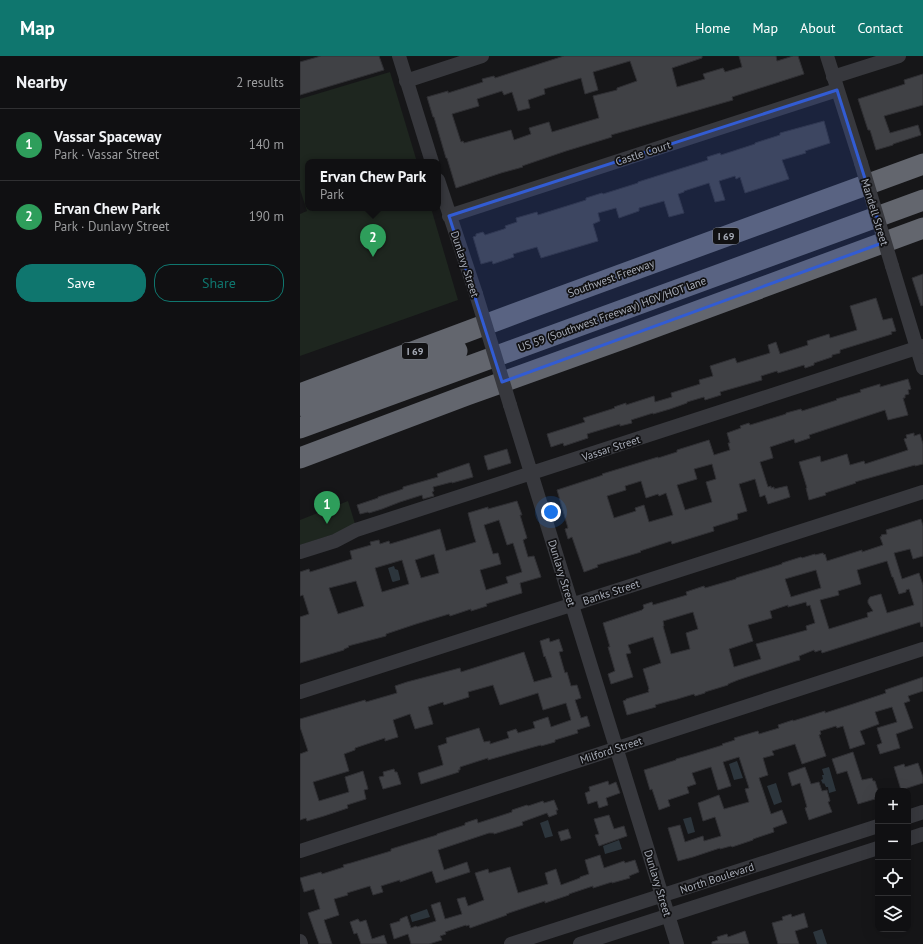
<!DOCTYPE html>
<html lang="en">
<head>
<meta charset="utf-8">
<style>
  body { margin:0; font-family:"PT Sans",sans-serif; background:#19191b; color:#f1f3f6 }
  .controls { position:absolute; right:12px; bottom:12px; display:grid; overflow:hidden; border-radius:8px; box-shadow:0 4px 16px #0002 }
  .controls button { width:36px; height:36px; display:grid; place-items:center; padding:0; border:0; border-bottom:1px solid #303032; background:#101012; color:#f1f3f6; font:20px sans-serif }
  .you { position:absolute; left:251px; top:456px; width:14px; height:14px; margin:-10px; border:3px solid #fff; border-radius:50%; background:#1a73e8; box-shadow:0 0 0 6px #1a73e833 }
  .badge { display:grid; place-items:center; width:26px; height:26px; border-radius:50%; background:#0f766e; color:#fff; font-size:13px; font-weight:700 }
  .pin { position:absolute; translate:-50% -33px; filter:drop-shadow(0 1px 2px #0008) }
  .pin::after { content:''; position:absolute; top:21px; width:14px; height:12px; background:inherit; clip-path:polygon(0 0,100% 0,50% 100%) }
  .popup { position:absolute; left:5px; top:103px; width:136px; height:52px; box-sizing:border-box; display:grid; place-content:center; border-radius:8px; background:#101012; filter:drop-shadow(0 1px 3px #0005); font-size:13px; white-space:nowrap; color:#9c9d9f }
  .popup b { font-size:15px; color:#f1f3f6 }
  .popup::after { content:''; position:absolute; left:50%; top:100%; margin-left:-8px; border:8px solid transparent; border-top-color:#101012 }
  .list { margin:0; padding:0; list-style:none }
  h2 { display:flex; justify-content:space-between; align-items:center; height:52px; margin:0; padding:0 16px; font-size:17px }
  h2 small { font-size:13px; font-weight:400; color:#9c9d9f }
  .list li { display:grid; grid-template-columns:26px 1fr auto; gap:12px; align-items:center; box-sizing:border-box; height:72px; padding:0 16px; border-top:1px solid #303032 }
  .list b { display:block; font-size:15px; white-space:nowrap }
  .list p { margin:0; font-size:13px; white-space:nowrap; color:#9c9d9f }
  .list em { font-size:13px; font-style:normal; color:#9c9d9f }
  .actions { display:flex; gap:8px; padding:12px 16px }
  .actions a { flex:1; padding:9px 0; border:1px solid #0f766e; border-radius:16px; text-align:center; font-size:14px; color:#0f766e }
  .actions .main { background:#0f766e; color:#fff }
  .icon { flex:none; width:22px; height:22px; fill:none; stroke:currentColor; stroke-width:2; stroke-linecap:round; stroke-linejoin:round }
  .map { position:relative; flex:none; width:623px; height:888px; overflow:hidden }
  header { display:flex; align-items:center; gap:24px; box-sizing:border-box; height:56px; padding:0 20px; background:#0f766e; color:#fff }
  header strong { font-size:19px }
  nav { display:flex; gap:22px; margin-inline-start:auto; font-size:14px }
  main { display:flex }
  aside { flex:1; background:#101012 }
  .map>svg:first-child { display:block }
</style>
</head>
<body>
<header>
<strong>Map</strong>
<nav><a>Home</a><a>Map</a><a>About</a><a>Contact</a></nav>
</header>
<main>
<aside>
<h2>Nearby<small>2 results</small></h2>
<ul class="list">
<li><span class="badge" style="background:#2e9e5b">1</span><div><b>Vassar Spaceway</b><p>Park · Vassar Street</p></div><em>140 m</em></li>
<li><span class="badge" style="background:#2e9e5b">2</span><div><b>Ervan Chew Park</b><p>Park · Dunlavy Street</p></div><em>190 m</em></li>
</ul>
<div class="actions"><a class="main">Save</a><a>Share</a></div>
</aside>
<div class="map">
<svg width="623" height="888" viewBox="0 0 623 888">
  <rect width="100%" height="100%" fill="#161618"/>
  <path fill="#1e261f" d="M90 16 117 106H8V152H131L158 244 0 300V158L7 155 0 133V43Z
    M48 445 56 471 0 489V464Z"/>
  <path fill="#2c353c" d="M94 510 95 513 98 514 100 522V524L93 526 92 525 88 512Z
    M437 705 443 722 434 724 429 708Z
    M529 711 536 735 529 737 528 731H526L524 727 523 728 521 724 523 723 522 719H524L522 713Z
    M476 727 482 746 474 749 467 730Z
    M391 761 395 776 388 778 383 763Z
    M248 764 253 780 245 782 240 767Z
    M319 784 322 793 305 798 303 790Z
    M127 853 130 861 112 866 110 859Z
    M522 873 527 888H517L513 876Z"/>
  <path fill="#404145" stroke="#303034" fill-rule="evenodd" d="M21 0H79L84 14 0 39V6Z
    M264 0H402V2L372 12 377 31 405 23 403 18 423 12 425 16 442 11 439 0H476L477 5 493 0H498L504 18 432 41 433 44 311 79 312 81 266 95 222 110 223 111 201 117 156 132 147 102H146L134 61H133L127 41 148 35V37L183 26 182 23 194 20 195 22ZM330 5 337 25 317 32V34L293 40 299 62 252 76 249 66 229 72 231 78 214 84 211 74 164 87 163 85 161 86 152 58 179 50 177 43 202 35 204 39 212 36 218 55 230 52 228 44 245 38 244 33 281 22 285 38 298 34 293 16Z
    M623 18V49L584 60 590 77 618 69 621 79 593 88V89L576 94 570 74H568L558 43 605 28 604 24Z
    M524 65 530 87 505 95 506 97 482 104 489 123 445 137 440 121 436 123 435 120 419 125 425 144 415 146 409 127 384 135V136L378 138 384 157 369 161 364 145 339 152V155L319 162 316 152 298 157 300 165 293 168 298 185 241 202 237 191 213 198 214 201 193 208 192 205 181 208 173 181 176 180V178L183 176 185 179 204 173 206 172 205 170 217 166 216 162 237 156 238 159 286 144V142L302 137 303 138 338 127V126L408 104 407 101 420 97 421 99 455 88V87L480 79V77Z
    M623 218V249L621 250 612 222Z
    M576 242 583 264 592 262 596 275 591 276 592 278 540 294V297L532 299V301L514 307V309L505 312 504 309 478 317 477 315 461 320 462 324 420 336 421 339 405 344 404 341 387 346V347L370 353 353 358V357L331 364 332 367 320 370V368L287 378 288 382 264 390 263 387 251 391 247 378 285 366 283 362 315 352 314 351 326 347V349L354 340 355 346 372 341 371 337 400 328 399 324 413 320 410 310 435 302 437 307 470 297 468 289 476 286 480 298 508 289 507 285 529 278 530 282 557 274 550 250Z
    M608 323 611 333 608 334 609 338 605 339V342H603L608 359 588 364 585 354 509 379 510 382 495 387 494 383 470 391 473 402 460 406 468 431 471 430V432L474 431V433L487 430 490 441 468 448 465 439 460 441 455 423 439 428 447 455 437 458 438 463 413 471 414 475 372 488 371 485 340 495 341 496 297 509 298 511 284 516 272 481 268 483 265 473 268 472 257 434 303 419 302 418 358 401V402L377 396V394L409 384 414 399 430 394 428 387H430L427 377 441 372 440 370 449 367 450 369 486 358V357L501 353 502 355 537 344 536 343 561 336 560 334 580 328V331ZM412 408 416 423 406 426 412 446 385 454 377 429 397 423 394 413ZM341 425 346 442 358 438 359 440 366 437 373 459 349 466 344 449 335 452 336 455 314 462 307 440 326 434 325 430Z
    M614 377V380L620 378 623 388V408L615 410V409L555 426 556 427 525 437 526 439 509 444 506 432H507L499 406 520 400 521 406 547 398 550 409 564 405 565 408 608 394 604 383 607 382 606 379Z
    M207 393 211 407 188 414 184 400Z
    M169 407 173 421 152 427V426L133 431 134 435 132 436 134 440 123 443 122 439 100 446 82 453 69 457 68 456 60 458 57 449 78 442V441L103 433V431L138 421 137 418Z
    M217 445 222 459H220L227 482 223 484 228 501 234 500 241 521 220 527 222 537 186 548 187 550 171 555V553L150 560 149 558 116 568 86 578V580L48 590 49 591 44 593V594L0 607V561L9 558 3 539 0 540V516L9 513 10 516 52 503 50 495 71 489 70 486 79 484 80 488 89 485 90 488 140 473 146 495 176 486 174 480 168 457 188 451V453ZM199 464 207 489 213 487 222 516 206 521 208 527 186 534 180 514 201 508 198 497 193 498 184 469ZM134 498 139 517 121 522 115 504ZM102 504 109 528 82 536 75 512ZM56 525 64 550 38 558 29 532Z
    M621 463 623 470V500L613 503 610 493 594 497 602 523 619 517 623 529V570L621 571 620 566 522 597 521 594 515 596 514 594 499 600 500 604 496 605 438 624 428 628V629L405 636V637L395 640 394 638 374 644H373L355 649 356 651 327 659 323 645 326 644V643L349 636 348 634 349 633 343 613 361 607 353 581 328 589 331 597 326 598 333 621 311 628 308 618 315 615 308 591H310L303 567 342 554 344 552 343 549 352 546 353 549 387 539 386 536 404 530 405 532 436 523V522L482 508V507L501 501 502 502 515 498V499L523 497 524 499 525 498 527 505 562 494V496L583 489 580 481 582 480 581 479 587 478 586 474ZM587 505 592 521H593L599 538 606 536V534L609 533 614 549 587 557 581 538 570 541 568 544V547L573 555 567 557 568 561 529 573 520 544 539 539 538 535 561 528 557 514ZM516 514 521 532 491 541 485 523ZM506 546 507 550 510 549 515 567 506 570 507 574 456 588 461 603 434 611 429 593 453 585 448 569 472 562 470 555 488 549V551ZM393 556 398 573 386 577 390 593 371 598 363 570H364L363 565Z
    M249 582 250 586 259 583 263 595 259 596 265 617 267 616 271 630 277 629 281 642 275 644 281 662 287 660 290 670 277 674 278 677 255 684V686L241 690V689L188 704V702L160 711V714H158L159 716 121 728 118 717 143 709V708L138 690 147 687 146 682 179 672 184 686 190 685V688L209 682 207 676 216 673 218 677 235 672 233 666 248 661 251 671 271 664 266 647 243 654 238 637 200 649 193 629 168 636 169 641 144 649 143 646 128 651 133 668 115 673 110 658 93 664 98 681 85 685V682L55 692V694L44 698 49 715 13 726 19 745 49 736 45 721 63 715 68 733 64 734 66 743 47 749 48 752 24 760 7 765 6 762 0 764V698L8 695 0 671V663L65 644 66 646 97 637 95 630 107 626 160 612 161 616 224 596 234 626 252 621 245 600 244 601 240 585Z
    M623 621V635L608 640 610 645 604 647 613 672 596 678 600 692 580 698 577 689 582 687 577 672 597 666 592 651 575 656 579 668 560 675 565 688 550 693 543 670 537 672 536 670 520 675 521 678 519 679 526 700 502 708 495 688 472 695 474 699 463 702 468 719 459 722 471 758 482 754 487 767 473 772 474 776 453 783V784L432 791 431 790 420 793V792L393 801 378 805 368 772 380 769 385 786 403 780 404 785 421 780 415 761 403 765 398 747 419 739 424 753 449 746 445 733 449 732 439 701 423 706 431 730 418 734 411 711 392 717 396 728 387 731 389 737 368 744 370 750 359 754 352 733 350 734 344 714 376 704V703L387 700 423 689 422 688 435 684 434 682 458 675 459 678 479 672 478 669 493 664V665L525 655V657L553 648 586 637 585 634Z
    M553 696 562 724 572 722 573 725H575L578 735V741L574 742 575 743 558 748 547 715 537 718 532 703Z
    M618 707 623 721V727L601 734 594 711 604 708 605 711Z
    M505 711 511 728 519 726 522 735 527 734 530 745 528 746 532 756 509 764 505 752 507 751 500 727 492 730 488 717Z
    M94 713 95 716H97L101 728 83 733 79 721 84 720 83 716Z
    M308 725 309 729 316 726 320 737 306 742 308 749 299 752 297 745 288 748 285 737 290 735 289 731Z
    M254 744 258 754H256L257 758 249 761 247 757 222 766 223 769 194 778V777H189L138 794 144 814 167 806 170 816 136 827 132 815 100 826V824L81 830 83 836 73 839 70 830 47 837 48 839 34 843 39 859 24 864 32 888H19L8 857 20 853 14 833 4 836 0 822 21 816 22 818 44 811 43 809 51 807 91 795V793L137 779V778L165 769V767L177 763 178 767 212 756V754L227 749 228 750 243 745 244 747Z
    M309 759 314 773 324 770 327 780 299 790 295 779 299 778 294 763Z
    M268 773 271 782 261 785 258 776Z
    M300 799 304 812 324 805 325 807 335 804 339 816 329 820 330 822 312 827V826L293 832V830L269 838V839L245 847V845L206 858 207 859 170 872 169 869 166 870V869L145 876 146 878 140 880 142 884 129 888H111L108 878 94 883 90 868 100 865V863L107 860 111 872 116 870 117 871 136 865 131 849 140 846 145 863 162 858 157 843 165 841 168 850 184 844 175 817 188 813 189 817 210 811 218 837 248 828 245 817 256 813 261 829 280 822V821L289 818 285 804Z
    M504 857 508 871 495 875 499 888H478L472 867 483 864 482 861 491 858 492 861Z
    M58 863 60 866 66 864 72 883 84 879 87 888H61L57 877 54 878 50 866Z
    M445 875 449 888H412V886L418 884 417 881 427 878 428 881Z"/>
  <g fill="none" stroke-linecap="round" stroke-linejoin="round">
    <path stroke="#37383d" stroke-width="14" d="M99 0 132 106
      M527 0 561 107
      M533 21 599 0
      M106 25 182 0
      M138 124 176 238
      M149 160 537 34
      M592 210 623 312
      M210 349 377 888
      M0 496 35 485 56 474 623 290
      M0 636 623 436
      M608 761 623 756
      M608 783 623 778
      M0 795 623 593
      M0 885 1 888
      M211 888 578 770
      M280 888 578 792"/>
    <path stroke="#63666e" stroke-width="21" d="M0 338 230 252 623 108
      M9 354 157 295
      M0 372 623 144
      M0 402 167 339 325 282 623 172"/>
    <path stroke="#37383d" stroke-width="14" d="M561 107 592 210
      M176 238 210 349"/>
  </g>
  <path fill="#325cd3" fill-opacity="0.2" stroke="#325cd3" stroke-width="3" stroke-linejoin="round" d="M537 34 585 186 202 326 149 160Z"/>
  <g text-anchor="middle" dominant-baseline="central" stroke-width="3.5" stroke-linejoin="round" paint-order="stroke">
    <g fill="#111113" stroke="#7b7e86" stroke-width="1">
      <rect x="413" y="172" width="26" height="16" rx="3"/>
      <rect x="102" y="287" width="26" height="16" rx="3"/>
    </g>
    <g font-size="10" font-weight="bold" fill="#a8adb8">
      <text x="426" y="180">I 69</text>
      <text x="115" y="295">I 69</text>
    </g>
    <g font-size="11" fill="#a8adb8" stroke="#111113">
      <text transform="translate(343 97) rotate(-18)">Castle Court</text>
      <text transform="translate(575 156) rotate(73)">Mandell Street</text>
      <text transform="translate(165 208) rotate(72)">Dunlavy Street</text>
      <text transform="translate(311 222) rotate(-20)">Southwest Freeway</text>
      <text transform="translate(312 258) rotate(-20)">US 59 (Southwest Freeway) HOV/HOT lane</text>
      <text transform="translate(311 392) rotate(-18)">Vassar Street</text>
      <text transform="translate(262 517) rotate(73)">Dunlavy Street</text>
      <text transform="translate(311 536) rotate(-18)">Banks Street</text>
      <text transform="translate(311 694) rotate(-18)">Milford Street</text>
      <text transform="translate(417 822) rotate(-18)">North Boulevard</text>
      <text transform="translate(358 827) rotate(73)">Dunlavy Street</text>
    </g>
  </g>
</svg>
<div class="controls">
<button>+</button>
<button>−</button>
<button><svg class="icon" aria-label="locate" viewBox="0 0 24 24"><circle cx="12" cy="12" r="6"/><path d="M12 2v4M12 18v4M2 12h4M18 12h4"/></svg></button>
<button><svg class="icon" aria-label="layers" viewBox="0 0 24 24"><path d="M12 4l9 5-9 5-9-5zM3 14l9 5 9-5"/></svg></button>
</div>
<div class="you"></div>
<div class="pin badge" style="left:27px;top:468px;background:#2e9e5b">1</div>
<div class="pin badge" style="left:73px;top:201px;background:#2e9e5b">2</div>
<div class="popup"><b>Ervan Chew Park</b>Park</div>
</div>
</main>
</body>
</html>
